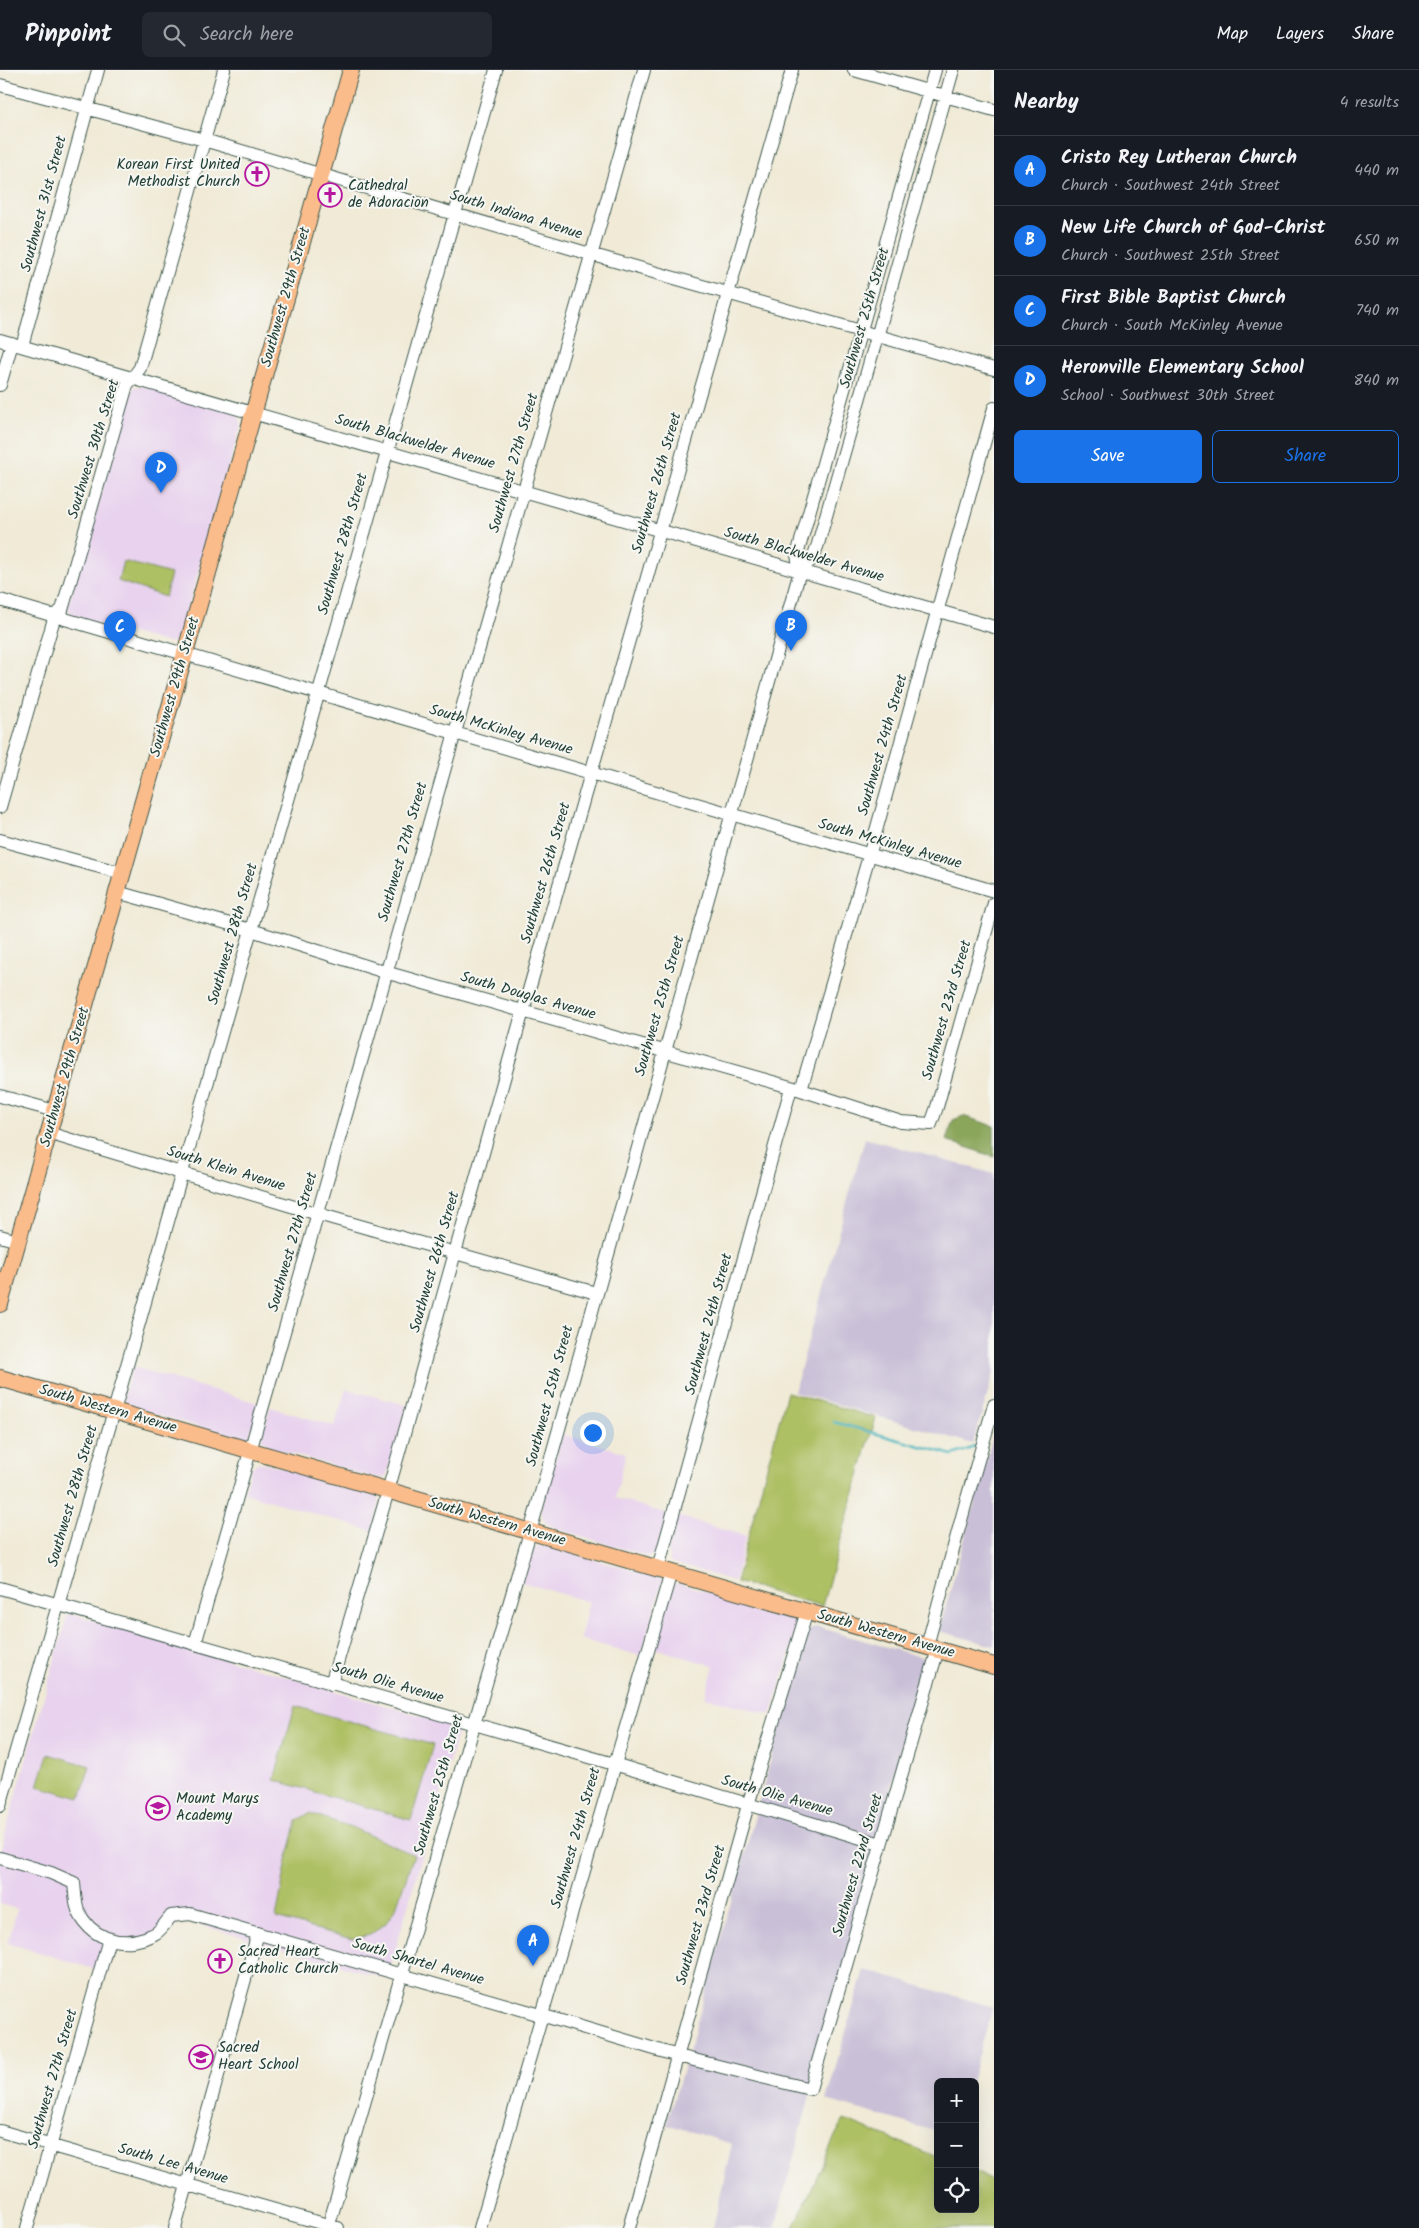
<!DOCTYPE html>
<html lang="en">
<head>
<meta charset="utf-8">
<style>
  body { margin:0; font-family:Kalam,sans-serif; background:#242831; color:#f1f3f6 }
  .controls { position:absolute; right:15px; bottom:15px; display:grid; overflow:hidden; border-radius:8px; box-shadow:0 5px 20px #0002 }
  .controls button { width:45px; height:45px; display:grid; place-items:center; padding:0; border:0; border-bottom:1px solid #363941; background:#171b24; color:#f1f3f6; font:25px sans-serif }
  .you { position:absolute; left:592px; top:1362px; width:18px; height:18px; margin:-12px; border:4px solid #fff; border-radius:50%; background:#1a73e8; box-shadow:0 0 0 8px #1a73e833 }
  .badge { display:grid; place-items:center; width:32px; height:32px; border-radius:50%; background:#1a73e8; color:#fff; font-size:16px; font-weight:700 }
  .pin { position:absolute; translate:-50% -41px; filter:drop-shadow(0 1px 2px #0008) }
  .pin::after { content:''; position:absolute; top:26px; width:18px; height:15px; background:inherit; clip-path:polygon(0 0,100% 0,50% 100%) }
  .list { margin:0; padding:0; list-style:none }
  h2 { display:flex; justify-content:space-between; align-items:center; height:65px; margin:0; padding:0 20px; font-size:21px }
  h2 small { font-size:16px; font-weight:400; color:#9ea1a6 }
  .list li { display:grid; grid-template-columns:32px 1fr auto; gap:15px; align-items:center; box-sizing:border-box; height:70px; padding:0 20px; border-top:1px solid #363941 }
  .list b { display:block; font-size:19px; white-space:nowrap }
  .list p { margin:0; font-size:16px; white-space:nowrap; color:#9ea1a6 }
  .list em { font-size:16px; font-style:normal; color:#9ea1a6 }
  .actions { display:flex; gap:10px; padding:15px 20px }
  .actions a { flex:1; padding:11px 0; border:1px solid #1a73e8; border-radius:8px; text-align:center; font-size:18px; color:#1a73e8 }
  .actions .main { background:#1a73e8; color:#fff }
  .icon { flex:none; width:28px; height:28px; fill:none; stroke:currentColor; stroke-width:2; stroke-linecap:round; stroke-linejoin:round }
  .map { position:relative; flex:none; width:994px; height:2158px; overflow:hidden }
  header { display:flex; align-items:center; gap:30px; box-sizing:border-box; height:70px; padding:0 25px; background:#171b24; border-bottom:1px solid #363941 }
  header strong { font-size:24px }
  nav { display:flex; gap:28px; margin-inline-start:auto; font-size:18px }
  .search { width:350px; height:45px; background:#242831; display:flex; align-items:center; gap:12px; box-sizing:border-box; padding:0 18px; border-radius:8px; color:#9ea1a6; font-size:19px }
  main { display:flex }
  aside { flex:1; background:#171b24 }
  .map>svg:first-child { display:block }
</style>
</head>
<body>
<header>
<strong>Pinpoint</strong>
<div class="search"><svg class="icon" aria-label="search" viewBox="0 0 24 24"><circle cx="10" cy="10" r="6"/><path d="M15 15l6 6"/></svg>Search here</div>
<nav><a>Map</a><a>Layers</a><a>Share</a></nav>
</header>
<main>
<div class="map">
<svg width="994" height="2158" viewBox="0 0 994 2158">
  <rect width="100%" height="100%" fill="#f6f6f2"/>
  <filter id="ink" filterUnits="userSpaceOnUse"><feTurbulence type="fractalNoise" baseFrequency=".02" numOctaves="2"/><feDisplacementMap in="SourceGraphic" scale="10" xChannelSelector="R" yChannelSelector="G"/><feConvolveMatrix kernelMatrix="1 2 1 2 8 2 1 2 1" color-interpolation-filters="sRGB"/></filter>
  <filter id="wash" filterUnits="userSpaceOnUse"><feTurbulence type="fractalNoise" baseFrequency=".0096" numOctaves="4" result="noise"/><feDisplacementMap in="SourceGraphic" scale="20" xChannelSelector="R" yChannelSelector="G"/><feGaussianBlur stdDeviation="1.12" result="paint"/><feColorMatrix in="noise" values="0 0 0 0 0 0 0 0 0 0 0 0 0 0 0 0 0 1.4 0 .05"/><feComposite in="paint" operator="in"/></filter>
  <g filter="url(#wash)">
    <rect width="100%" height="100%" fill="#f0ead6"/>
    <path fill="#e8d2ee" d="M143 316 234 342 239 347 241 354 179 568 176 571 168 573 72 546 68 537 132 320 134 317Z
      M133 1297 261 1334 248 1368 242 1369 130 1337 125 1332 124 1325Z
      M346 1319 407 1335 387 1404 385 1407 375 1408 272 1378 261 1369 270 1337 334 1356Z
      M562 1364 626 1383 615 1428 668 1444 656 1485 646 1486 559 1459 546 1453 541 1442Z
      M257 1393H265L376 1425 379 1433 372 1461 244 1423 251 1399Z
      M677 1446 746 1466 734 1511 670 1492 668 1481Z
      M539 1476H547L663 1509 641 1586 580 1569 589 1532 522 1512 531 1484 534 1479Z
      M677 1513 793 1546 796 1562 771 1645 705 1627 714 1596 654 1578 671 1517Z
      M68 1543 459 1657 387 1909 184 1850 152 1872 117 1877 107 1903 8 1873 17 1839 0 1834V1782Z"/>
    <path fill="#c9bfd7" d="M865 1068 994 1104V1302L973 1374 794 1322Z
      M994 1362V1576L939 1561Z
      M817 1557 925 1588 775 2158H713L732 2074 666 2054 691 1974 807 1561Z
      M864 1900 993 1937 971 2012H938V2062L826 2030Z"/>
    <path fill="#adc064" stroke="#667e4c" d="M123 491 171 504 165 527 118 511Z
      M787 1322 876 1348 872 1361 834 1352 871 1363 822 1536 736 1512Z
      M295 1636 433 1675 411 1750 274 1710Z
      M48 1684 90 1696 80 1728 38 1716Z
      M309 1743 351 1757 414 1785 395 1840 387 1852 370 1865 352 1869 276 1848 287 1790 297 1751Z
      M844 2050 938 2087V2139H975V2102L994 2111V2158H794L835 2066Z"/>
    <path fill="#8aa65a" stroke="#547247" d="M963 1046 994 1056V1087L946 1070 953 1050Z"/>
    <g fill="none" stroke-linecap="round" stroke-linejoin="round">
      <path stroke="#46b5bd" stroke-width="2.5" d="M834 1352 953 1385 977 1376"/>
    </g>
  </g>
  <g filter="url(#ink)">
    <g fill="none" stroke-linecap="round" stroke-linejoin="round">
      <g stroke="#3e574c" stroke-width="14">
        <path id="minor" d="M854 0 994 40
          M0 15 204 70 590 184 994 299
          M0 270 994 557
          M22 276 98 0
          M0 315 12 273
          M800 501 797 485 935 0
          M0 530 994 821
          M0 737 55 545 62 540 127 315 140 298 224 0
          M0 770 122 803
          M117 822 251 860 385 902 801 1020 901 1052 931 1054 937 1037 994 833
          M801 1020 869 786 994 338
          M0 1026 55 1041
          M48 1063 318 1144 596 1223
          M0 1166 18 1171
          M658 1498 791 1018
          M0 1518 614 1694 881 1774
          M195 1574 644 0
          M927 1576 966 1432 994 1335
          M331 1614 388 1421 523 941 792 0
          M0 1736 114 1341 496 0
          M0 1788 51 1803 74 1813C75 1822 75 1832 78 1840 89 1867 118 1877 145 1868 149 1866 153 1865 156 1863 162 1859 167 1851 171 1846L190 1844 541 1945 678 1986 810 2019 938 1579
          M0 2061 338 2158
          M27 2158 109 1869
          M175 2158 258 1863
          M328 2158 530 1462 800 501 813 488 818 474 953 0
          M480 2158 671 1502
          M629 2158 748 1735 807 1541"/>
      </g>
      <g stroke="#3e574c" stroke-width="18">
        <path id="major" d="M0 1234 351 0
          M0 1308 994 1596"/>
      </g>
      <use href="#minor" stroke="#fff" stroke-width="12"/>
      <use href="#major" stroke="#fabc8b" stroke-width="16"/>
    </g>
  </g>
  <defs>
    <g id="church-ring" transform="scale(1.25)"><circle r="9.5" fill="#f6f6f2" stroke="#b5179e" stroke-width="1.5"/><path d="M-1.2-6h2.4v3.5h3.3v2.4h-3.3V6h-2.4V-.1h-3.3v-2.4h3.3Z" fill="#b5179e"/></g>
    <g id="school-ring" transform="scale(1.25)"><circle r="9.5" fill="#f6f6f2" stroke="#b5179e" stroke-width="1.5"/><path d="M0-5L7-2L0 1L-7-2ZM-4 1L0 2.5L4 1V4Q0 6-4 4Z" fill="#b5179e"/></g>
  </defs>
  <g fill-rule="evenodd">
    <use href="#church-ring" x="257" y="104"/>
    <use href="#church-ring" x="330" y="125"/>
    <use href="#school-ring" x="158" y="1738"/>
    <use href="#church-ring" x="220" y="1891"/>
    <use href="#school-ring" x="201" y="1987"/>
  </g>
  <g text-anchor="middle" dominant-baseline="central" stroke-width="4" stroke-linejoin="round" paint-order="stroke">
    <g font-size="15" fill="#1f3d34" stroke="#f6f6f2" text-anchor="start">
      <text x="240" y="95" text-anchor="end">Korean First United<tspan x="240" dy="17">Methodist Church</tspan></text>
      <text x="348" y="116">Cathedral<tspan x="348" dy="17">de Adoracion</tspan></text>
      <text x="176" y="1729">Mount Marys<tspan x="176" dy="17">Academy</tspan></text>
      <text x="238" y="1882">Sacred Heart<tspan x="238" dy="17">Catholic Church</tspan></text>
      <text x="218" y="1978">Sacred<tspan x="218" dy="17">Heart School</tspan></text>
    </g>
    <g font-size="15" fill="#1f3d34" stroke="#f6f6f2">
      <text transform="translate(44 134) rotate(-75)">Southwest 31st Street</text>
      <text transform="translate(516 145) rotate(17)">South Indiana Avenue</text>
      <text transform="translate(286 227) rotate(-74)">Southwest 29th Street</text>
      <text transform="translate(865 248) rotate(-74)">Southwest 25th Street</text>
      <text transform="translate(415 372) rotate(16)">South Blackwelder Avenue</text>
      <text transform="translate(94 379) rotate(-73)">Southwest 30th Street</text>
      <text transform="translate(514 393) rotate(-74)">Southwest 27th Street</text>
      <text transform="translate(657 413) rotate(-74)">Southwest 26th Street</text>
      <text transform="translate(343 474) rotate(-74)">Southwest 28th Street</text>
      <text transform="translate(804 485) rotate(16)">South Blackwelder Avenue</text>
      <text transform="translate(175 617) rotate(-74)">Southwest 29th Street</text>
      <text transform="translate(501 660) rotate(16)">South McKinley Avenue</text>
      <text transform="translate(883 675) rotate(-74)">Southwest 24th Street</text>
      <text transform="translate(890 774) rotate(16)">South McKinley Avenue</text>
      <text transform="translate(403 782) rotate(-74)">Southwest 27th Street</text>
      <text transform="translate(546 803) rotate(-74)">Southwest 26th Street</text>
      <text transform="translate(233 864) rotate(-74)">Southwest 28th Street</text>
      <text transform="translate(528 926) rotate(16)">South Douglas Avenue</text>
      <text transform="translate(660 936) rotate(-74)">Southwest 25th Street</text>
      <text transform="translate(947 940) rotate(-74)">Southwest 23rd Street</text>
      <text transform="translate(65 1007) rotate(-74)">Southwest 29th Street</text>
      <text transform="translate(226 1099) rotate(17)">South Klein Avenue</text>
      <text transform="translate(293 1172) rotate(-74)">Southwest 27th Street</text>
      <text transform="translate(435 1192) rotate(-74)">Southwest 26th Street</text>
      <text transform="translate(709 1254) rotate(-75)">Southwest 24th Street</text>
      <text transform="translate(550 1326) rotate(-75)">Southwest 25th Street</text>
      <text transform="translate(108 1339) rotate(16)">South Western Avenue</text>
      <text transform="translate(73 1426) rotate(-74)">Southwest 28th Street</text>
      <text transform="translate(497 1452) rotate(16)">South Western Avenue</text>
      <text transform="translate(886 1564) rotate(16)">South Western Avenue</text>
      <text transform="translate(388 1613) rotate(16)">South Olie Avenue</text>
      <text transform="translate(439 1715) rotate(-74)">Southwest 25th Street</text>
      <text transform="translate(777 1726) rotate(16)">South Olie Avenue</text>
      <text transform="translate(576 1768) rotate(-74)">Southwest 24th Street</text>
      <text transform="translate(858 1795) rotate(-74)">Southwest 22nd Street</text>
      <text transform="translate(701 1845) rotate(-74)">Southwest 23rd Street</text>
      <text transform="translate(418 1892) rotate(16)">South Shartel Avenue</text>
      <text transform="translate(53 2009) rotate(-74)">Southwest 27th Street</text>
      <text transform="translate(173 2094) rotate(16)">South Lee Avenue</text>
    </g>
  </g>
</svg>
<div class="controls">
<button>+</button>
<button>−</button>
<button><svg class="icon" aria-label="locate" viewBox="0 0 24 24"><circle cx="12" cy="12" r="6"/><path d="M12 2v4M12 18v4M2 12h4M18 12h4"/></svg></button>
</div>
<div class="you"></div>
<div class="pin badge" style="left:533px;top:1896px">A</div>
<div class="pin badge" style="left:791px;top:581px">B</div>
<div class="pin badge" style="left:120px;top:582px">C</div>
<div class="pin badge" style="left:161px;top:423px">D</div>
</div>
<aside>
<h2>Nearby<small>4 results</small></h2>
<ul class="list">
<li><span class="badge">A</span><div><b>Cristo Rey Lutheran Church</b><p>Church · Southwest 24th Street</p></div><em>440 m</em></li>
<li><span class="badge">B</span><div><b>New Life Church of God-Christ</b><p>Church · Southwest 25th Street</p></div><em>650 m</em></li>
<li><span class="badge">C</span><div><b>First Bible Baptist Church</b><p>Church · South McKinley Avenue</p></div><em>740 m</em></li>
<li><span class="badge">D</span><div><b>Heronville Elementary School</b><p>School · Southwest 30th Street</p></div><em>840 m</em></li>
</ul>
<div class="actions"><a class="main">Save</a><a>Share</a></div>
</aside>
</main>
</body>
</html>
